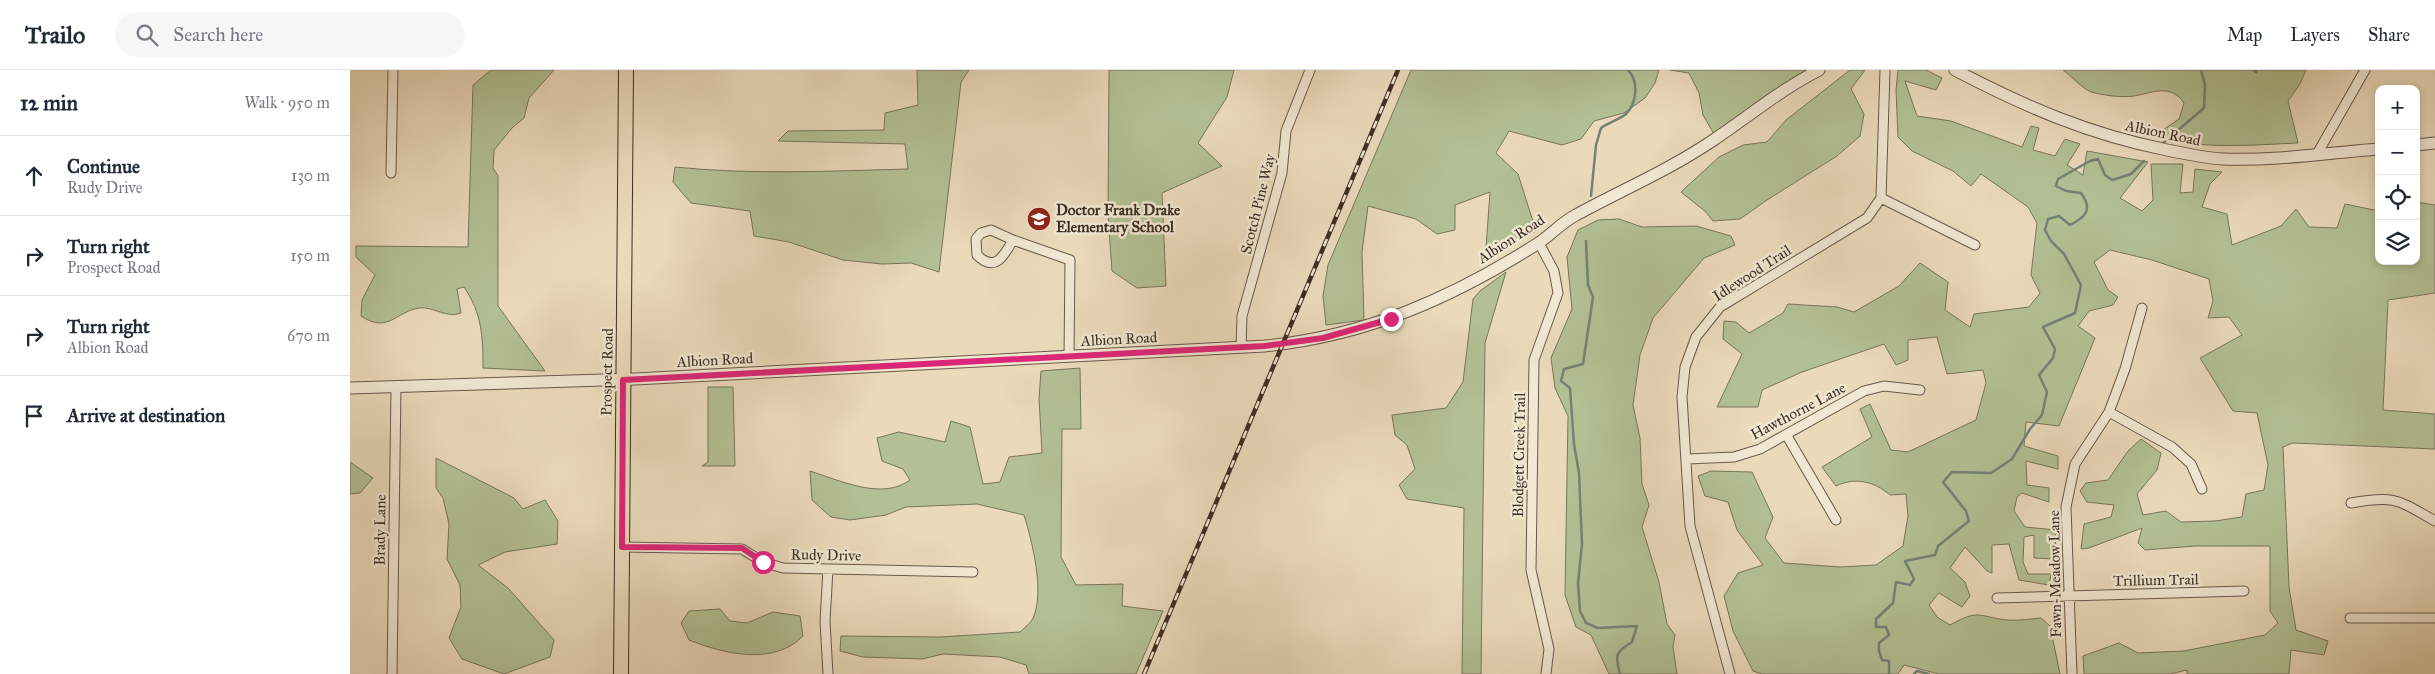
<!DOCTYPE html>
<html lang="en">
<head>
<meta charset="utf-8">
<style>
  body { margin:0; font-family:"IM FELL Great Primer",serif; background:#f6f6f7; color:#1f2937 }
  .controls { position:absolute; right:15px; top:15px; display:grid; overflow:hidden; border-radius:10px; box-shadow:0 2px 8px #0003 }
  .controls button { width:45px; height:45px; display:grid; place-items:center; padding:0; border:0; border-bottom:1px solid #e0e1e3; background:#fff; color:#1f2937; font:25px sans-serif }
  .stop { position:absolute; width:15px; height:15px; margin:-11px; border:4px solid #db2777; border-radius:50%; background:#fff }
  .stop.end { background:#db2777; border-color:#fff; box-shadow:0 1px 5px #0008 }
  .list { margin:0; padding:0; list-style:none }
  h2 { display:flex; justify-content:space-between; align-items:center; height:65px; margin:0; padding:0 20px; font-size:21px }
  h2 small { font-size:16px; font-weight:400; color:#747a83 }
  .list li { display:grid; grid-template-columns:32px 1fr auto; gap:15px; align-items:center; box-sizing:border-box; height:80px; padding:0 20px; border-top:1px solid #e0e1e3 }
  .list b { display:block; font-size:19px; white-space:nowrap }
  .list p { margin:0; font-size:16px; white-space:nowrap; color:#747a83 }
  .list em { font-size:16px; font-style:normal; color:#747a83 }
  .icon { flex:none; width:28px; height:28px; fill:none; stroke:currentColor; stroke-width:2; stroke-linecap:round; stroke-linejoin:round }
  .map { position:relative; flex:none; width:2085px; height:604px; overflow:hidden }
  header { display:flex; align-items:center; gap:30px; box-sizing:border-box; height:70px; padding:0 25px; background:#fff; border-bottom:1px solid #e0e1e3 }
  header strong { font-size:24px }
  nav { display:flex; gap:28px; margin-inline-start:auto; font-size:18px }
  .search { width:350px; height:45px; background:#f6f6f7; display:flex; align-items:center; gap:12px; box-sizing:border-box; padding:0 18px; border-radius:28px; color:#747a83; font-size:19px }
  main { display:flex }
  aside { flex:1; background:#fff }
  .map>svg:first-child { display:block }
</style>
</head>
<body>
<header>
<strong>Trailo</strong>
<div class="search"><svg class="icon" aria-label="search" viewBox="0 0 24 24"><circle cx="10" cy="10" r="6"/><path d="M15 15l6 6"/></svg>Search here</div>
<nav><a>Map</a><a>Layers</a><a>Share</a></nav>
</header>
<main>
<aside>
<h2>12 min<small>Walk · 950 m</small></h2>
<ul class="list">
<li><svg class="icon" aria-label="ahead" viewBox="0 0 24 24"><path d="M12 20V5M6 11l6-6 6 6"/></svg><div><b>Continue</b><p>Rudy Drive</p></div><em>130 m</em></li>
<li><svg class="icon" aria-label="right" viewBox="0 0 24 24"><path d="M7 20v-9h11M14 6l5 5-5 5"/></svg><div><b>Turn right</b><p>Prospect Road</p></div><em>150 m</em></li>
<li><svg class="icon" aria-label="right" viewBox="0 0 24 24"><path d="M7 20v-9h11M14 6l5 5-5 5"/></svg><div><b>Turn right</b><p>Albion Road</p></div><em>670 m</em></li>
<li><svg class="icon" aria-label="arrive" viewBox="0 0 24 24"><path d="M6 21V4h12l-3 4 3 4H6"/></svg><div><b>Arrive at destination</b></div></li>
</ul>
</aside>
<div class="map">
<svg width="2085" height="604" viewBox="0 0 2085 604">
  <rect width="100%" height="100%" fill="#eadaba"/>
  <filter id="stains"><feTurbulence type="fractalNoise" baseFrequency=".004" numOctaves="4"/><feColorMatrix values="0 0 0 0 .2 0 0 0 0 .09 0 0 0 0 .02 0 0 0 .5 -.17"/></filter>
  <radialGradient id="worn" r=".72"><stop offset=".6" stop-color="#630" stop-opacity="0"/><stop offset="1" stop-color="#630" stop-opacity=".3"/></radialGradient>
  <path fill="#b2c093" stroke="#78765c" d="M141 0H204L179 28 174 48 162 58 144 80 143 98 148 106V236L195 301 133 298C133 266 132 244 114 217L107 219 111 243C97 249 83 236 69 238 45 242 38 264 11 246L12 230 25 205 6 187V176L118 177 123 15Z
    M567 0H619L611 12 589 202 561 193 532 194 493 190 439 172 404 166 400 141 341 133 323 112 325 97C402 105 480 101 558 99L555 74 428 71 438 61 534 60 535 43 568 35Z
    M759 0H884L877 27 848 73 872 96 812 123 816 216 787 218 762 201 758 145Z
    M1061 0H1309L1305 13 1295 28 1274 43 1244 51 1231 69 1212 75 1159 61 1146 83 1168 104 1186 161 1135 192 1140 122 1105 135V160L1087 164 1066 149 1018 136 1012 182 1014 250 976 255 973 226 978 195Z
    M1320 0H1458L1364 64 1353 45 1349 23 1339 3Z
    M1500 0H1515L1501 19 1514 44 1510 66 1487 86 1417 130 1390 149 1363 151 1356 142 1331 122 1369 87 1393 75 1417 72 1436 50Z
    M1548 0H1576L1592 8 1586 20 1555 11 1567 46 1601 51 1672 77 1681 56 1689 58 1683 80 1705 86 1715 69 1730 74 1717 95 1733 105 1737 81 1798 92 1770 128 1792 141 1803 130 1801 94H1833L1830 123 1843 122 1845 99 1872 102 1860 114 1852 137 1877 144 1882 175 1931 156 1946 139 1959 157 1987 158 1995 134 2029 141V191H2066V132L2085 135V223L2038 230 2033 340 2085 344V379L1943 373 1933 377 1939 517 1946 560 1978 571 1974 585 1941 580 1939 604H1837V600L1820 604H1734L1733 586 1769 573 1788 583 1834 581 1915 565 1928 553 1920 541V476H1845L1795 480 1788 473 1792 458 1739 478 1731 479 1734 454 1761 447 1764 435 1737 432 1730 421 1736 413 1758 410 1778 381 1791 369 1811 383 1807 400 1787 424 1793 445 1816 441 1831 452 1865 451 1892 447 1896 424 1914 420 1918 395 1907 343 1883 341 1850 288 1892 265 1879 247 1858 248 1863 231 1859 209 1802 190 1760 180 1744 192 1758 220 1768 227 1763 235 1739 241 1728 256 1745 268 1709 356 1676 352 1674 376 1708 386V399L1676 391 1677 415 1699 418V432L1672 423 1667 427 1664 441 1675 457 1706 460 1705 489 1684 488V465L1674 467 1673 492 1678 504H1701L1699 515 1669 510 1659 474 1642 475V503L1637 501 1615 477 1600 498 1615 512 1620 526 1612 537 1589 523 1579 535 1587 547 1600 555C1629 539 1627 546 1656 550 1667 551 1680 549 1691 548L1700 556 1710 604H1589L1554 595 1548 604H1412L1403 601 1383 561 1374 526 1388 503 1413 495 1387 460 1378 432 1355 426 1348 406 1361 401 1402 402 1423 447 1415 468 1434 493 1491 497 1526 495 1553 476 1558 446 1556 424 1540 425C1524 411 1505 407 1486 416L1472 397 1522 367 1510 339 1520 334 1541 380 1558 382 1626 350 1636 313 1633 300 1597 304 1587 267 1558 270V290L1546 295 1534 274 1452 302 1412 320 1408 337H1367L1392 284 1373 269 1374 251 1386 252 1399 263 1433 243 1438 234 1487 237 1504 242 1549 216 1570 193 1598 212 1595 240 1620 257 1624 244 1679 237 1690 223 1681 205 1687 153 1678 137 1631 104 1621 116 1603 101 1562 81 1548 67 1546 20Z
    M1713 0H1956L1950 14 1938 31 1948 73C1900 75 1850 80 1804 66L1829 49 1834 33C1821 13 1802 23 1784 26 1773 28 1751 25 1741 22 1732 18 1721 6 1713 0Z
    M1269 149 1292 157 1346 156 1381 166 1385 175 1354 188 1303 248 1290 285 1283 335 1290 368 1292 414 1299 435 1292 457 1309 512 1317 554 1325 565 1323 577 1327 604H1259L1241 565 1226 557 1215 525 1218 346 1205 318 1201 288 1222 239 1217 187 1228 160 1248 150Z
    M1156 202 1135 273 1131 604H1112L1114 438 1057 429 1049 415 1065 399 1057 375 1045 365 1042 345 1096 338 1113 312 1123 229 1130 221Z
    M730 298 731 359H712L711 487 726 515 773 514 772 536 813 541 786 604H679L676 595 650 587 593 584 572 589 513 587 490 581 491 566 590 567 670 562C674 558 681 553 683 548 695 522 682 471 674 445L627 434 556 437 536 445 500 450 481 447 462 430 460 401C489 410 532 431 560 410L553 399 532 391 527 368 549 362 595 372 601 351 620 357 633 414 650 412 659 387 692 383 689 328 691 301Z
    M358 317H383L385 396H352L358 392Z
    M86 388 164 428 173 439 195 430 208 451 207 474 155 482 128 495 158 518 204 570 200 587 154 604 112 589 99 568 111 537 110 515 97 489 99 454 93 428 86 418Z
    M0 392 23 408 10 423 0 424Z
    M370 539 380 551 397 553 423 542 450 546 453 566C424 596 374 584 339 570L331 553 339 541Z"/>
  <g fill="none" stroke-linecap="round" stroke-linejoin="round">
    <path stroke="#748276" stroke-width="2.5" d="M1903 0 1906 2 1907 0
      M1813 73 1854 38 1855 15 1851 0
      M1241 126 1246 75 1251 58C1258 53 1270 49 1276 44 1287 33 1289 11 1278 0
      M1236 171 1238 215 1243 227 1233 294 1214 299 1211 311 1220 318 1224 374 1229 403 1232 474 1228 513 1230 541 1236 553 1248 558 1287 556 1282 572C1265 582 1265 586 1270 604
      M1539 604V591L1532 590 1529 581V573L1539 565 1536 557H1526V549L1543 533 1546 512 1560 515 1564 509 1555 491 1585 485 1588 476 1619 451 1616 441 1593 412 1602 402 1641 403 1662 389 1680 359 1692 345 1697 322 1689 305 1703 288 1705 279 1693 257 1725 243 1731 215 1714 184 1701 171 1695 160 1698 149 1709 146 1720 155C1736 147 1743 139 1731 123L1716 121 1706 116 1708 109 1740 91 1748 89 1755 105 1762 110 1781 104 1794 91
      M1564 604 1567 601 1579 604"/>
    <g stroke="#69584b" stroke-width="11">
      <path id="minor" d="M1967 84 2015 0
        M41 103 43 0
        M1531 128 1625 175
        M663 170C654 186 645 203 627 185L626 169 631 163 641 160 663 170 720 190 719 287
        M1189 173 1204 201 1208 223 1184 290 1181 500 1199 579 1196 604
        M891 278 892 246 932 103 936 61 960 0
        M1759 342 1822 377 1841 394 1852 419
        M1437 366 1486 450
        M1337 389 1384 387 1410 379 1514 321 1534 316 1570 320
        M2001 433C2045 425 2048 430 2085 451
        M272 477 392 479 413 492 433 498 623 502
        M478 499 475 551 478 604
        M1647 528 1894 521
        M2000 548H2085
        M42 604 46 317
        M1380 604 1340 456 1332 327 1335 297 1346 267 1370 237 1517 148 1531 128 1535 0
        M1722 604 1716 437 1725 394 1759 342 1775 299 1792 238"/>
    </g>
    <g stroke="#69584b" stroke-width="13">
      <path id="tertiary" d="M1605 0C1676 37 1738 64 1817 80 1836 84 1855 88 1873 89 1925 91 1977 83 2029 79
        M2066 75 2085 73
        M0 318 285 309 915 276C1016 266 1102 228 1187 174 1201 165 1212 152 1226 145 1272 120 1319 100 1362 71 1398 47 1430 20 1469 0"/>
    </g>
    <g stroke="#3e2d26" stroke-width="16">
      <path id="primary" d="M271 604 276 0"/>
    </g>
    <use href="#minor" stroke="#f1e7d2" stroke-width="9"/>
    <use href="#tertiary" stroke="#f1e7d2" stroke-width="11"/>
    <use href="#primary" stroke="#eadaba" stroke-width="14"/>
    <g stroke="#3e2d26" stroke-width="4.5">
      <path id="rail" d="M794 604 1048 0"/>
    </g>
    <use href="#rail" stroke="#f1e7d2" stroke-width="2.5" stroke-dasharray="8" stroke-linecap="butt"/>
  </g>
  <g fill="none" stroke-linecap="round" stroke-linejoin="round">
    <path stroke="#db2777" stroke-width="6" d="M413 492 392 478 272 477 273 310 914 276 973 268 1041 249"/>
  </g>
  <defs>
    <g id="school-disc" transform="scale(1.25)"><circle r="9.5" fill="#8f2418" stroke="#f1e7d2"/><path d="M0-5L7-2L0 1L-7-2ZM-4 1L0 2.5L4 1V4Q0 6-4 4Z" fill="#fff"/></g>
  </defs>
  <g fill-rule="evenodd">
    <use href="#school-disc" x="689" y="149"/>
  </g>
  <g text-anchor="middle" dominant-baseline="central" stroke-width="5" stroke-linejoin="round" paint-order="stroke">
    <g font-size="15" fill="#3e2d26" stroke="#f1e7d2">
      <text transform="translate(1813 63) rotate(12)">Albion Road</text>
      <text transform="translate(908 134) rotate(-76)">Scotch Pine Way</text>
      <text transform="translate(1161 169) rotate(-33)">Albion Road</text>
      <text transform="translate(1402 203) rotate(-33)">Idlewood Trail</text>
      <text transform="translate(769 269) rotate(-3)">Albion Road</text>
      <text transform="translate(365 290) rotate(-3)">Albion Road</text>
      <text transform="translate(257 302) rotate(-89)">Prospect Road</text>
      <text transform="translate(1448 341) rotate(-28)">Hawthorne Lane</text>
      <text transform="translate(1169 385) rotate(-89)">Blodgett Creek Trail</text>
      <text transform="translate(30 460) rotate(-89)">Brady Lane</text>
      <text transform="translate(476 485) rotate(1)">Rudy Drive</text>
      <text transform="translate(1705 504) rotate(-91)">Fawn-Meadow Lane</text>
      <text transform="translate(1806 510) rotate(-1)">Trillium Trail</text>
    </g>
    <g font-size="15" font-weight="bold" fill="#3e2d26" stroke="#f1e7d2" text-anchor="start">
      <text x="706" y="140">Doctor Frank Drake<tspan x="706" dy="17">Elementary School</tspan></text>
    </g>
  </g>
  <rect width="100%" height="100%" filter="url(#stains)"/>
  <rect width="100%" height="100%" fill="url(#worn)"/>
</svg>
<div class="controls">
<button>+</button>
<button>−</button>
<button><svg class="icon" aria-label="locate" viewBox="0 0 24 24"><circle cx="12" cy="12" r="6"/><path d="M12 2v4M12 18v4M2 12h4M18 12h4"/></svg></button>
<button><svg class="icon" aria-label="layers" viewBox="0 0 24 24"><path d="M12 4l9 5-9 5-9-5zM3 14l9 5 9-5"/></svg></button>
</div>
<div class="stop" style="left:413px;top:492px"></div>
<div class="stop end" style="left:1041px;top:249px"></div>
</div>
</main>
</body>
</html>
